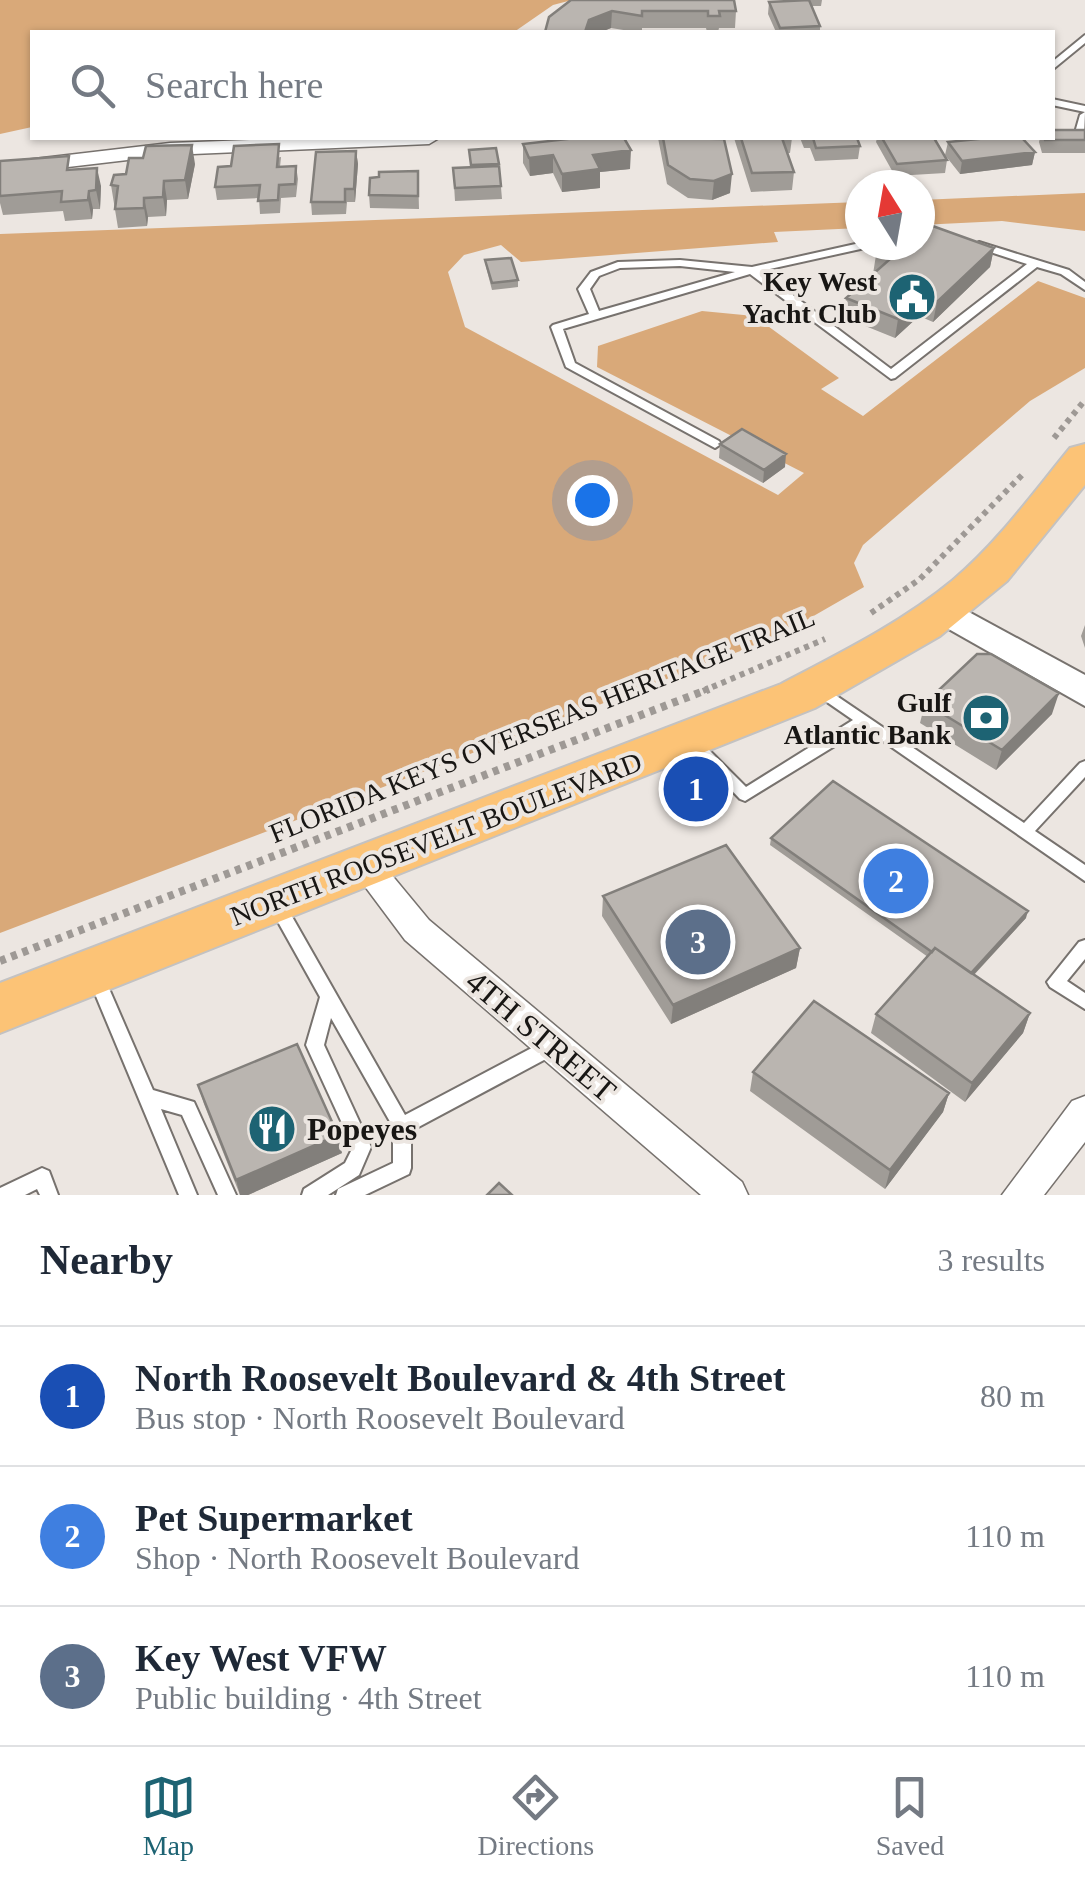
<!DOCTYPE html>
<html lang="en">
<head>
<meta charset="utf-8">
<style>
  body { margin:0; font-family:Georgia,serif; background:#f2f2f3; color:#1f2937 }
  .compass { position:absolute; left:845px; top:170px; width:90px; height:90px; border-radius:50%; background:#fff; box-shadow:0 2px 8px #0004; rotate:349deg }
  .you { position:absolute; left:592px; top:500px; width:35px; height:35px; margin:-25px; border:8px solid #fff; border-radius:50%; background:#1a73e8; box-shadow:0 0 0 15px #1a73e833 }
  .badge { display:grid; place-items:center; width:65px; height:65px; border-radius:50%; background:#1d6373; color:#fff; font-size:32px; font-weight:700 }
  .pin { position:absolute; translate:-50% -50%; border:5px solid #fff; box-shadow:0 2px 10px #0006 }
  .list { margin:0; padding:0; list-style:none }
  h2 { display:flex; justify-content:space-between; align-items:center; height:130px; margin:0; padding:0 40px; font-size:42px }
  h2 small { font-size:32px; font-weight:400; color:#747a83 }
  .list li { display:grid; grid-template-columns:65px 1fr auto; gap:30px; align-items:center; box-sizing:border-box; height:140px; padding:0 40px; border-top:2px solid #e0e1e3 }
  .list b { display:block; font-size:38px; white-space:nowrap }
  .list p { margin:0; font-size:32px; white-space:nowrap; color:#747a83 }
  .list em { font-size:32px; font-style:normal; color:#747a83 }
  .icon { flex:none; width:55px; height:55px; fill:none; stroke:currentColor; stroke-width:2; stroke-linecap:round; stroke-linejoin:round }
  .map { position:relative; flex:none; width:1085px; height:1195px; overflow:hidden }
  .search { position:absolute; background:#fff; box-shadow:0 2px 8px #0004; left:30px; right:30px; top:30px; height:110px; display:flex; align-items:center; gap:25px; box-sizing:border-box; padding:0 35px; border-radius:0px; color:#747a83; font-size:38px }
  .sheet { height:550px; background:#fff }
  nav { display:flex; justify-content:space-around; align-items:center; box-sizing:border-box; height:140px; border-top:2px solid #e0e1e3; background:#fff; font-size:28px; color:#747a83 }
  nav a { display:grid; justify-items:center; gap:5px }
  nav .on { color:#1d6373 }
  .map>svg:first-child { display:block }
</style>
</head>
<body>
<div class="map">
<svg width="1085" height="1195" viewBox="0 0 1085 1195">
  <rect width="100%" height="100%" fill="#ece6e1"/>
  <path fill="#d9a979" d="M0 0H572L553 5 514 32H32V127L0 134Z
    M1085 193V231L1002 221 920 225V200Z
    M860 202V228L774 232 778 242 521 262 501 245 464 255 448 272 465 327 778 495 804 473 597 367 598 346 702 311 754 316 839 378 821 389 863 416 1038 281 1085 298V368L1030 401 863 545 854 563 864 587 777 637 0 933V234Z"/>
  <g fill="none" stroke-linecap="round" stroke-linejoin="round">
    <g stroke="#77726e" stroke-width="4">
      <path id="service" d="M1085 35V43L1052 70V62Z
        M1052 99 1085 106V112L1052 105Z
        M1085 112 1084 136 1076 138 1074 136 1080 115Z
        M979 242 1069 270 1085 282V290L1061 274 1037 267 895 378 891 379 750 274 563 329 575 363 719 441 721 444 715 448 566 367 551 327 553 325 589 314 578 289 591 272 618 262 680 260 752 267 860 243V245H870L865 248 761 271 891 369 1027 264 975 247 974 245ZM680 266 735 272 599 311 590 289 599 276 620 268Z
        M816 682 1024 823 1080 763 1085 761V777L1035 831 1085 865V881L864 728 745 801 740 799 684 741 686 737H696L746 787 853 720 811 691 809 687 811 683Z
        M276 897 282 899 405 1115 545 1041 551 1039 557 1041 560 1047 557 1053 411 1131V1168L409 1174 365 1195H336L338 1189 393 1163V1127L331 1018 324 1045 371 1147 359 1175 328 1195H302L304 1189 345 1163 353 1147 306 1045 320 997 268 904 270 899Z
        M1085 940V959L1067 981 1085 993V1009L1050 987 1047 982 1079 942Z
        M96 970 102 972 104 977 153 1090 194 1102 236 1195H218L182 1115 161 1109 197 1195H179L88 977 90 972Z
        M42 1168 49 1171 58 1195H40L37 1189 25 1195H0V1188Z"/>
    </g>
    <g stroke="#77726e" stroke-width="3">
      <path id="minor" d="M301 138H439L429 144 170 155 0 175V163L170 143Z
        M365 852 376 856 429 920 742 1182 748 1195H701L405 940 349 865 354 856Z
        M1085 1096V1142L1044 1195H1002L1072 1101Z"/>
    </g>
    <g stroke="#77726e" stroke-width="4">
      <path id="tertiary" d="M943 598 1085 675V706L931 619 925 610 931 601Z"/>
    </g>
    <g stroke="#c3c2c2" stroke-width="4">
      <path id="primary" d="M1085 444V485L1007 581 940 636 815 708 0 1033V983L781 684C840 653 901 623 953 580 998 542 1033 493 1070 448Z"/>
    </g>
    <path stroke="#9e9995" stroke-width="6" stroke-dasharray="5 5" stroke-linecap="butt" d="M1054 438 1085 400
      M871 613 920 579 1023 474
      M703 691 825 639"/>
    <path stroke="#9e9995" stroke-width="8" stroke-dasharray="6 6" stroke-linecap="butt" d="M0 961 709 689"/>
    <use href="#service" fill="#fff" fill-rule="evenodd"/>
    <use href="#minor" fill="#fff" fill-rule="evenodd"/>
    <use href="#tertiary" fill="#fff" fill-rule="evenodd"/>
    <use href="#primary" fill="#fcc376" fill-rule="evenodd"/>
  </g>
  <path fill="#a09c97" d="M571 0 736 11 735 28H719L718 32H707L706 28H642V32H636L611 28 601 32H545Z
    M795 0H822L821 6H811L820 26V32H776L768 14 769 2Z
    M1085 130V153H1042L1039 142 1040 138H1052Z
    M559 138H624L630 169 600 172V188L562 192 553 173 530 176 523 163V144L560 140Z
    M658 138H706L730 193 712 200 688 198 667 184Z
    M734 138H792L790 153H788L794 172 792 190 751 192Z
    M800 138H857L860 146 858 159 815 161 810 148H804Z
    M877 138H934L947 160 945 173 895 176 876 142Z
    M948 142 1035 152 1032 165 960 174 945 155Z
    M469 150 499 164 502 199 455 201 453 168 471 167Z
    M356 151 358 164 355 202H347L346 214 312 215 311 202Z
    M281 157 280 167 296 166 298 179 296 197 281 198 280 213 260 214 259 198 217 200 215 187 231 166Z
    M0 161 72 170 101 186 100 209H93L92 219 65 221 63 211 3 215 0 203Z
    M195 164 188 199 167 200 166 216 148 217 147 226 118 228 111 185 126 174Z
    M418 171 419 209 370 208 369 195 379 177Z
    M994 248 990 267 933 322 919 316 895 338 843 317 846 298 873 274 876 255Z
    M485 260 518 280V287L492 290 486 267Z
    M720 444 785 467 763 483 719 458Z
    M1085 625V648L1081 636Z
    M925 703 1052 714 996 770 920 723Z
    M771 838 1026 918 974 975 1030 1013 1023 1033 965 1102 871 1033 876 1014 928 957 770 845Z
    M603 896 800 948 796 968 671 1024 602 916Z
    M753 1072 949 1093 943 1112 885 1189 750 1091Z
    M198 1085 342 1153 248 1195H240L204 1104Z"/>
  <path fill="#827f7b" d="M612 11 611 28 601 32H585L589 20Z
    M192 145 195 164 188 199 185 180Z
    M631 150 630 169 600 172V188L562 192V174L593 155Z
    M356 151 358 164 355 202 354 189Z
    M1035 152 1032 165 960 174 962 161Z
    M553 155V173L530 176 529 158Z
    M97 168 101 186 100 209 96 190Z
    M732 174 730 193 712 200 714 181Z
    M164 181 167 200 166 216 163 197Z
    M89 191 93 209 92 219 88 200Z
    M144 198 148 217 147 226 144 208Z
    M994 248 990 267 933 322 937 302Z
    M922 297 919 316 895 338 898 319Z
    M786 454 785 467 763 483 764 470Z
    M1059 693 1052 714 996 770 1002 750Z
    M1028 911 1026 918 966 983 968 977Z
    M800 948 796 968 671 1024 673 1005Z
    M1030 1013 1023 1033 965 1102 972 1083Z
    M949 1093 943 1112 885 1189 890 1170Z
    M338 1135 342 1153 248 1195H240L236 1180Z"/>
  <path fill="#bab5b0" stroke="#827f7b" stroke-width="2.5" d="M571 0H734L736 11H719L720 16H708V11H642V16L612 11 589 20 585 32H545L549 17Z
    M809 0 820 26 780 28 769 2Z
    M1052 130H1085V140H1045L1044 138H1052Z
    M568 138H624L631 150 593 155 600 169 562 174 553 155 529 158 523 144 568 139Z
    M663 138 724 139 732 174 714 181 690 179 668 165Z
    M741 138H782L794 172 752 173Z
    M813 138H857L860 146 816 148Z
    M882 138H934L947 160 897 164Z
    M988 138H1022L1035 152 962 161 948 142Z
    M279 144 277 167 296 166 295 184 279 185 278 200 258 201 260 185 215 187 218 167 231 166 234 146Z
    M192 145 185 180 164 181 163 197 144 198V208L115 209 118 186 111 185 114 175 126 174 129 158H143L146 146Z
    M496 148 499 164 471 165 469 150Z
    M356 151 354 189H345V202H311L316 152Z
    M69 156 67 170 97 168 96 190 89 191 88 200 61 202 62 191 0 196V161Z
    M499 166 501 186 455 188 453 168Z
    M418 171V196L369 195 370 178 379 177V172Z
    M927 224 994 248 937 302 922 297 898 319 846 298 889 260 876 255 887 245H920V230Z
    M511 258 518 280 492 283 485 260Z
    M742 429 786 454 764 470 720 444Z
    M977 654H991L1059 693 1002 750 925 703Z
    M833 781 1028 911 971 973 935 948 932 952 771 838Z
    M726 845 800 948 673 1005 603 896Z
    M935 948 1030 1013 972 1083 876 1014Z
    M814 1001 949 1093 890 1170 753 1072Z
    M297 1044 338 1135 236 1180 198 1085Z
    M499 1183 512 1195H487Z"/>
  <defs>
    <g id="civic-disc" transform="scale(2.5)"><circle r="9.5" fill="#1d6373" stroke="#ece6e1"/><path d="M-.6-6.5H3V-4.5H.6V-3L4-1V1h2V6H-6V1h2V-1L-.6-3ZM-1.2 2.5V6h2.4V2.5Z" fill="#fff"/></g>
    <g id="bank-disc" transform="scale(2.5)"><circle r="9.5" fill="#1d6373" stroke="#ece6e1"/><path d="M-6-4H6V4H-6ZM0-2.3a2.3 2.3 0 1 0 0 4.6a2.3 2.3 0 1 0 0-4.6Z" fill="#fff"/></g>
    <g id="restaurant-disc" transform="scale(2.5)"><circle r="9.5" fill="#1d6373" stroke="#ece6e1"/><path d="M-5-6h1v4h1v-4h1v4h1v-4h1v5L-1.5 .5V6h-2V.5L-5-1ZM5-6V6H3V1.5H1.5Q1.5-4 5-6Z" fill="#fff"/></g>
  </defs>
  <g fill-rule="evenodd">
    <use href="#civic-disc" x="912" y="297"/>
    <use href="#bank-disc" x="986" y="718"/>
    <use href="#restaurant-disc" x="272" y="1129"/>
  </g>
  <g text-anchor="middle" dominant-baseline="central" stroke-width="8" stroke-linejoin="round" paint-order="stroke">
    <g font-size="28" font-weight="bold" fill="#181614" stroke="#ece6e1" text-anchor="end">
      <text x="877" y="281">Key West<tspan x="877" dy="32">Yacht Club</tspan></text>
      <text x="951" y="702">Gulf<tspan x="951" dy="32">Atlantic Bank</tspan></text>
    </g>
    <g font-size="28" fill="#181614" stroke="#ece6e1">
      <text transform="translate(542 725) rotate(-22)">FLORIDA KEYS OVERSEAS HERITAGE TRAIL</text>
      <text transform="translate(436 839) rotate(-21)">NORTH ROOSEVELT BOULEVARD</text>
    </g>
    <g font-size="32" fill="#181614" stroke="#ece6e1">
      <text transform="translate(541 1036) rotate(40)">4TH STREET</text>
    </g>
    <g font-size="32" font-weight="bold" fill="#181614" stroke="#ece6e1" text-anchor="start">
      <text x="307" y="1129">Popeyes</text>
    </g>
  </g>
</svg>
<svg class="compass" viewBox="-18 -18 36 36"><path d="M0-13l5 13h-10z" fill="#e53935"/><path d="M0 13l5-13h-10z" fill="#747a83"/></svg>
<div class="you"></div>
<div class="pin badge" style="left:696px;top:789px;background:#1a4fb4">1</div>
<div class="pin badge" style="left:896px;top:881px;background:#3f7fe0">2</div>
<div class="pin badge" style="left:698px;top:942px;background:#5c6f8a">3</div>
<div class="search"><svg class="icon" aria-label="search" viewBox="0 0 24 24"><circle cx="10" cy="10" r="6"/><path d="M15 15l6 6"/></svg>Search here</div>
</div>
<section class="sheet">
<h2>Nearby<small>3 results</small></h2>
<ul class="list">
<li><span class="badge" style="background:#1a4fb4">1</span><div><b>North Roosevelt Boulevard &amp; 4th Street</b><p>Bus stop · North Roosevelt Boulevard</p></div><em>80 m</em></li>
<li><span class="badge" style="background:#3f7fe0">2</span><div><b>Pet Supermarket</b><p>Shop · North Roosevelt Boulevard</p></div><em>110 m</em></li>
<li><span class="badge" style="background:#5c6f8a">3</span><div><b>Key West VFW</b><p>Public building · 4th Street</p></div><em>110 m</em></li>
</ul>
</section>
<nav>
<a class="on"><svg class="icon" aria-label="map" viewBox="0 0 24 24"><path d="M3 6l6-2 6 2 6-2v14l-6 2-6-2-6 2zM9 4v14M15 6v14"/></svg>Map</a>
<a><svg class="icon" aria-label="directions" viewBox="0 0 24 24"><path d="M12 3l9 9-9 9-9-9zM9 14v-3h6M13 9l2 2-2 2"/></svg>Directions</a>
<a><svg class="icon" aria-label="saved" viewBox="0 0 24 24"><path d="M7 4h10v16l-5-4-5 4z"/></svg>Saved</a>
</nav>
</body>
</html>
